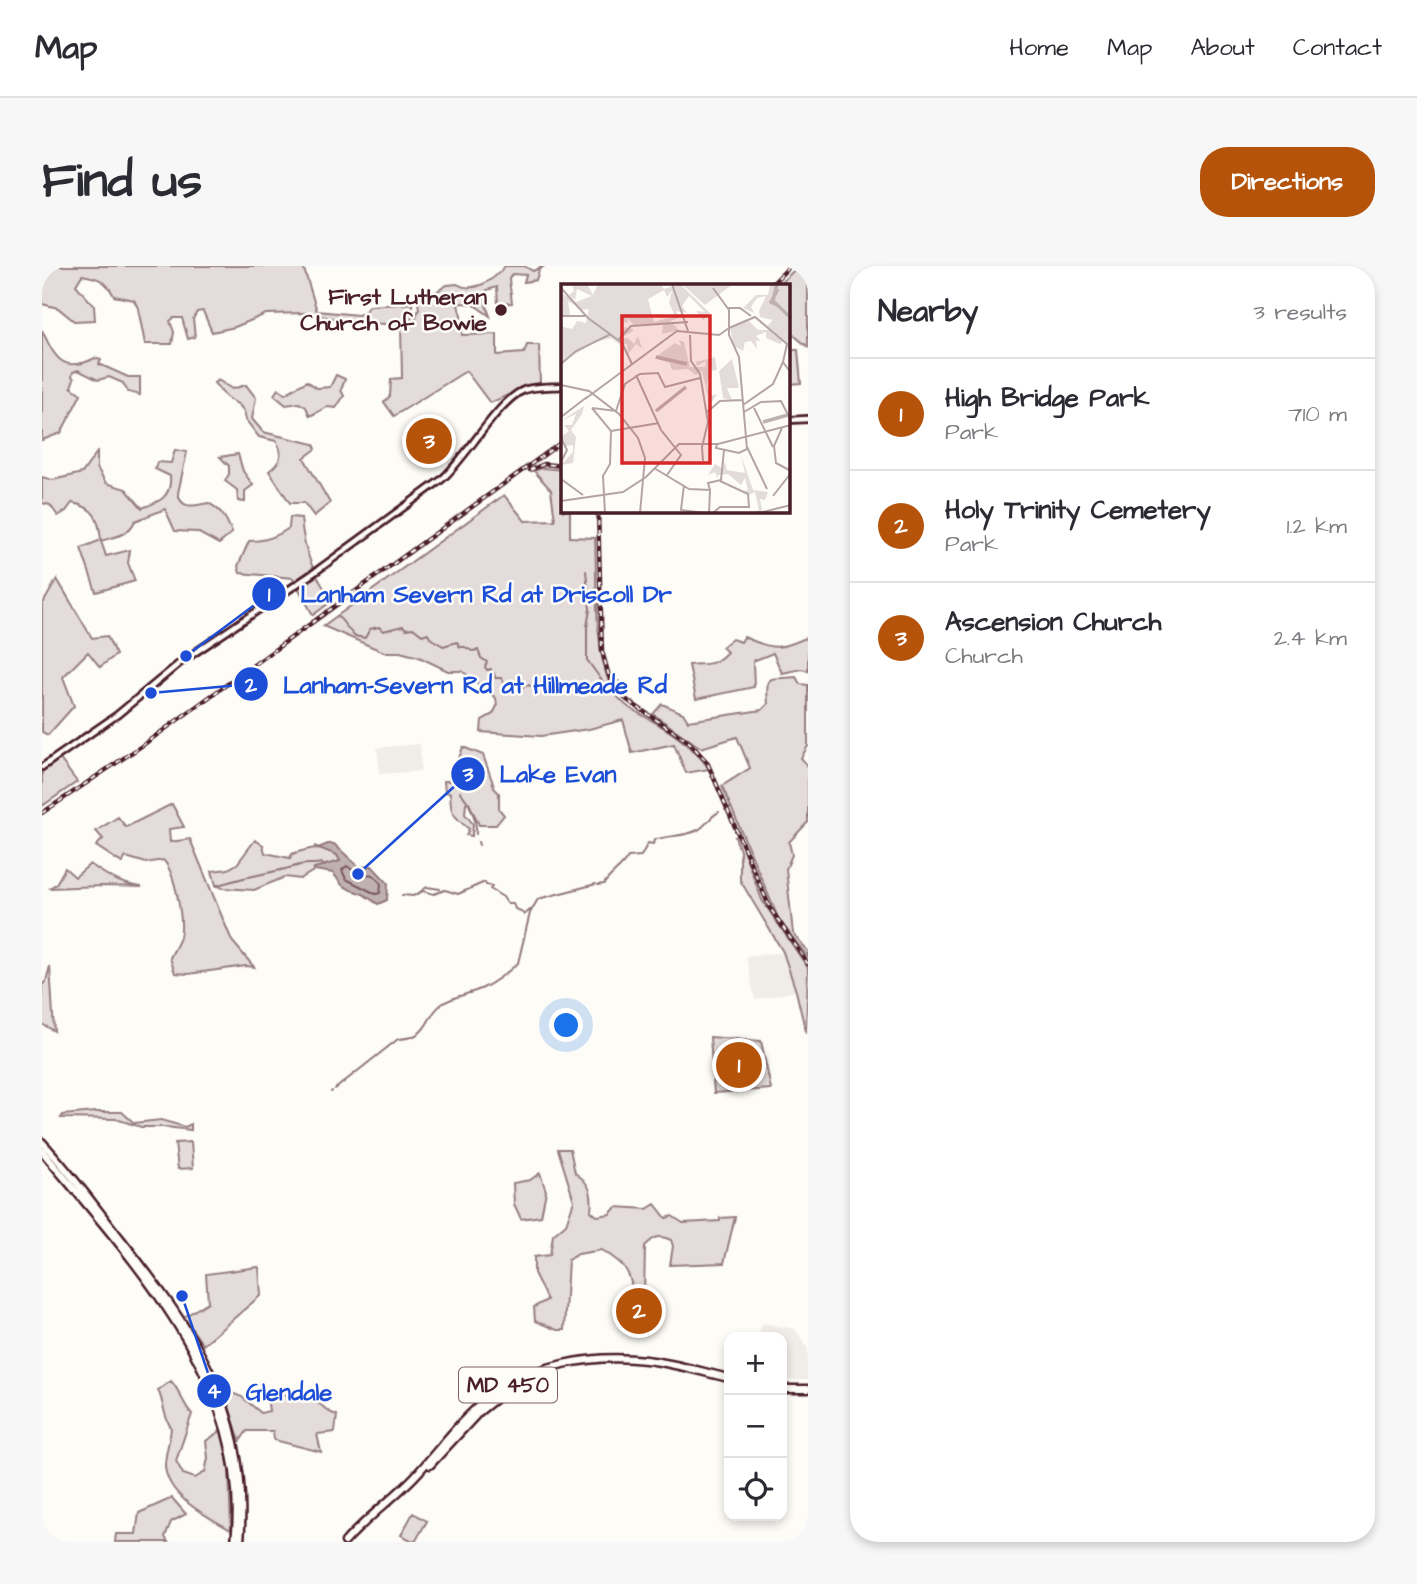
<!DOCTYPE html>
<html lang="en">
<head>
<meta charset="utf-8">
<style>
  body { margin:0; font-family:"Architects Daughter",sans-serif; background:#f7f7f7; color:#2b2b33 }
  .controls { position:absolute; right:21px; bottom:21px; display:grid; overflow:hidden; border-radius:14px; box-shadow:0 4px 10px #0003 }
  .controls button { width:63px; height:63px; display:grid; place-items:center; padding:0; border:0; border-bottom:2px solid #e1e1e2; background:#fff; color:#2b2b33; font:35px sans-serif }
  .you { position:absolute; left:525px; top:760px; width:24px; height:24px; margin:-18px; border:5px solid #fff; border-radius:50%; background:#1a73e8; box-shadow:0 0 0 10px #1a73e833 }
  .badge { display:grid; place-items:center; width:46px; height:46px; border-radius:50%; background:#b45309; color:#fff; font-size:23px; font-weight:700 }
  .pin { position:absolute; translate:-50% -50%; border:4px solid #fff; box-shadow:0 2px 7px #0006 }
  .list { margin:0; padding:0; list-style:none }
  h2 { display:flex; justify-content:space-between; align-items:center; height:91px; margin:0; padding:0 28px; font-size:30px }
  h2 small { font-size:23px; font-weight:400; color:#7c7c81 }
  .list li { display:grid; grid-template-columns:46px 1fr auto; gap:21px; align-items:center; box-sizing:border-box; height:112px; padding:0 28px; border-top:2px solid #e1e1e2 }
  .list b { display:block; font-size:26px; white-space:nowrap }
  .list p { margin:0; font-size:23px; white-space:nowrap; color:#7c7c81 }
  .list em { font-size:23px; font-style:normal; color:#7c7c81 }
  .icon { flex:none; width:38px; height:38px; fill:none; stroke:currentColor; stroke-width:2; stroke-linecap:round; stroke-linejoin:round }
  .map { position:relative; flex:none; width:766px; height:1276px; overflow:hidden; border-radius:28px }
  header { display:flex; align-items:center; gap:42px; box-sizing:border-box; height:98px; padding:0 35px; background:#fff; border-bottom:2px solid #e1e1e2 }
  header strong { font-size:33px }
  nav { display:flex; gap:38px; margin-inline-start:auto; font-size:24px }
  .intro { display:flex; align-items:center; justify-content:space-between; box-sizing:border-box; height:168px; padding:0 42px }
  h1 { margin:0; font-size:49px }
  .button { padding:18px 32px; border-radius:28px; background:#b45309; color:#fff; font-size:24px; font-weight:700 }
  main { display:flex; gap:42px; padding:0 42px }
  aside { flex:1; background:#fff; border-radius:28px; box-shadow:0 4px 10px #0003 }
  .map>svg:first-child { display:block }
</style>
</head>
<body>
<header>
<strong>Map</strong>
<nav><a>Home</a><a>Map</a><a>About</a><a>Contact</a></nav>
</header>
<div class="intro"><h1>Find us</h1><a class="button">Directions</a></div>
<main>
<div class="map">
<svg width="766" height="1276" viewBox="0 0 766 1276">
  <rect width="100%" height="100%" fill="#fdfcf7"/>
  <filter id="ink" filterUnits="userSpaceOnUse"><feTurbulence type="fractalNoise" baseFrequency=".0143" numOctaves="2"/><feDisplacementMap in="SourceGraphic" scale="14" xChannelSelector="R" yChannelSelector="G"/><feConvolveMatrix kernelMatrix="1 2 1 2 8 2 1 2 1" color-interpolation-filters="sRGB"/></filter>
  <g filter="url(#ink)">
    <path fill="#f0ece8" d="M378 478 379 505 338 508 335 482Z
      M741 686 754 725 713 734 704 691Z
      M720 1057 753 1063 766 1083V1114H740V1071H716Z"/>
    <path fill="#e3dcda" stroke="#967e82" stroke-width="2" d="M0 0H261L275 45 316 49 321 47 328 40 370 37 371 47 368 58 372 56 377 43 376 37 405 19 415 18C432 28 452 14 463 0H482L491 5 499 1H501L497 4 494 14 482 16 484 9 470 8 467 13 470 37 456 38 455 21 445 24 444 39 448 50 431 38 419 37 416 39 419 49 420 69 455 68V89L482 87 485 79H497L498 118 482 122 448 137 424 105 352 150 342 136 348 130 349 113 360 112 359 59 311 56 263 47 224 48 193 61 170 66 161 45 155 46 151 53 153 71 146 73 140 52H132L128 55 132 66 130 78H103L96 42 92 34 72 30C64 14 57 12 40 9L34 19 52 40 53 54 32 55 16 42 0 38Z
      M757 0H766V81L747 65V19H736Z
      M0 64C12 90 20 109 53 92L59 94 57 98 86 111H98V129L86 126 81 117 67 111 56 114 36 104 31 106 30 110 32 113 29 121 39 128 19 167 0 174Z
      M747 84H756L759 117 747 118Z
      M294 109 303 113 299 124 302 130 294 142 285 141 268 150 264 141 257 137 244 139 232 129 236 123 243 128 265 115 275 122 288 121Z
      M176 114 190 123 204 119 214 132 210 153 221 166 272 178 274 183 262 192 288 237 272 250 262 237H248L227 205C239 196 242 187 234 175L217 171 204 154 202 145 197 139 184 131 172 117Z
      M133 184 145 186 136 227C139 245 154 239 166 237 179 243 185 253 190 267L177 278 155 266 133 265 123 243 93 255C86 270 74 270 59 275L64 290 88 284 86 297 93 315 54 326 39 282 59 274C57 253 53 241 30 237L24 245 16 250 8 239 0 237V211L11 214 40 207 55 186V202L64 217 84 223 100 242C117 236 130 231 128 210L113 203 115 196 129 197Z
      M196 188 201 205 211 219 203 225V236L196 235 195 224 183 215 187 208V200L178 191Z
      M500 202 521 204V245H528V271L553 272C555 315 552 377 567 417 571 427 582 439 591 444 620 460 648 475 667 503L644 507 632 478 590 487 581 454 547 463 499 470 439 466 440 454 451 448 455 440 454 432 420 405H406L377 391 358 386H342L281 360 462 229 483 255 513 254 509 224 492 205Z
      M248 251 259 252C262 287 271 306 290 335L271 349 251 312 198 307 196 300 207 275C223 275 234 271 247 262Z
      M15 313 50 372 65 370 74 389 58 401 46 386 21 411 32 440 6 469 0 466V339Z
      M702 371C731 384 737 384 766 371V405L760 403 740 407 731 387 711 395 712 421 654 433 647 399C665 397 671 401 685 386L680 381 690 373 699 376Z
      M754 411 758 418 766 419V480L759 492 766 500V556L747 576 750 589 744 603 751 667 766 685V691L737 654 680 520 708 502 695 471 659 482 611 448 620 438 641 447 646 455 720 444 726 438C723 406 727 414 754 411Z
      M421 481 441 489 453 523 457 527V543L462 549 454 559H437L427 537H424L423 548 431 558 430 570 424 569 427 563C420 557 409 549 409 539 408 535 409 531 408 527L403 526 402 515H409Z
      M18 493 35 516 0 540V506Z
      M130 538 142 561 127 563 128 576 148 573 190 675 212 701 204 700 146 708 133 707 128 692C131 685 136 678 138 671 142 655 133 605 121 594L104 597 84 591 80 597 54 580 61 573 54 565 76 551 84 561Z
      M696 570 720 634 766 702 764 767 754 725 741 686 698 614V585L693 571Z
      M213 574 221 579 223 587 248 592 250 588C267 582 285 577 299 593L295 597 272 603 273 604 258 613 243 611 212 624 181 622 174 619 170 605 186 603 195 598Z
      M48 598C65 610 79 619 100 621L60 620 7 622 14 618 23 602 33 611Z
      M8 700 12 765 0 758V719L4 715Z
      M668 771 719 775 729 823 672 827Z
      M54 846H80L92 857 119 854 143 861 149 858V864L124 861H99L74 853 19 852 21 849Z
      M149 876 151 902 136 903 133 877Z
      M516 883H528L533 907C548 917 551 927 549 945L555 950 568 948 574 941 605 943 613 938 624 952 630 950 641 957 678 955V952L693 951 682 997 628 999 631 980 629 974C616 968 612 971 603 980L602 1030H591C589 1004 582 998 560 984L536 988 526 994 522 1064H515L493 1055 492 1041 505 1034 492 1007V991L508 989 511 969 524 958 532 935Z
      M498 907 504 925 499 950 479 953 472 938 471 917 488 914Z
      M217 1001 219 1029 161 1079 142 1051 166 1036 164 1008Z
      M129 1115C139 1126 140 1137 150 1148L134 1195 141 1208 153 1212 163 1206 166 1192 164 1175 180 1164 187 1203 189 1264C165 1250 125 1231 123 1200 123 1187 128 1175 129 1162 121 1149 122 1137 116 1124Z
      M182 1124 200 1131 219 1147 227 1145 225 1130C241 1127 262 1128 276 1137 284 1142 285 1147 295 1149L293 1166 275 1168 279 1186 232 1174 231 1165H205L198 1175Z
      M130 1232 144 1248 129 1256 123 1271 126 1276H73L74 1268H94L97 1247Z
      M371 1247 385 1255 373 1276 359 1269Z"/>
    <path fill="#c0b1b1" stroke="#91777b" stroke-width="2" d="M286 578H292L317 601 330 600 346 617 345 634 336 638 321 628 309 624 300 619 291 607 272 604V602L298 595 295 589 272 580 276 582Z"/>
    <g fill="none" stroke-linecap="round" stroke-linejoin="round">
      <path stroke="#795961" stroke-width="2" d="M305 600 316 608C329 609 331 605 339 618L338 627 334 628 304 613 300 604Z"/>
      <path stroke="#91777b" stroke-width="2" d="M544 305 548 343 545 361V394L561 416
        M296 350 312 370 323 372 328 363 337 361 341 365 361 360 364 363 371 362 380 369 386 367 388 372 401 380 415 376 418 381H423L430 385 436 384 439 392 445 396 443 401 445 404 449 403 448 406 452 407 453 412H459L462 417 468 419 467 421H471L477 417 480 421 486 419 497 423 503 420 544 426 553 419 568 416
        M572 416 577 415 582 418
        M418 526C428 536 435 554 434 568
        M688 542H689
        M683 544 686 543
        M436 576 437 579
        M556 619 562 618C569 607 580 602 586 591L599 590 606 577 611 578 612 574C626 569 643 571 656 564 665 559 668 550 677 546
        M174 620C201 610 233 607 258 599 265 597 272 599 279 597L283 600
        M378 626 385 621 398 623
        M360 629 371 630 381 625 392 628 403 624 416 628 443 616 444 619 450 620 448 623 461 631 465 637H471L473 643 479 645 482 649 488 644
        M293 823 356 773C389 772 382 751 400 738 411 730 428 728 441 722 453 716 466 706 476 697L488 647 496 633 554 618
        M289 826 290 825"/>
      <g stroke="#4a1f2b" stroke-width="10">
        <path id="secondary" d="M747 154 766 153
          M0 501 75 449 139 396 273 306 399 214C424 193 456 134 482 124 494 120 509 121 521 120"/>
      </g>
      <g stroke="#4a1f2b" stroke-width="11">
        <path id="primary" d="M0 876C28 906 52 939 78 972 154 1068 209 1148 198 1276
          M0 885C93 997 211 1118 193 1276
          M740 1123H766
          M388 1199 437 1146 462 1126
          M303 1276C324 1252 351 1233 373 1210 397 1184 418 1154 446 1132 489 1098 550 1088 604 1094 632 1097 660 1106 687 1112"/>
      </g>
      <use href="#secondary" stroke="#fdfcf7" stroke-width="4.5"/>
      <use href="#primary" stroke="#fdfcf7" stroke-width="6"/>
      <g stroke="#4a1f2b" stroke-width="4.5">
        <path id="rail" d="M729 19 748 0
          M488 204 502 198 521 200
          M556 245 560 385 567 410 576 425 585 434 647 476 665 496 728 642 766 698
          M0 547 101 479 521 175"/>
      </g>
      <use href="#rail" stroke="#fdfcf7" stroke-width="2" stroke-dasharray="5" stroke-linecap="butt"/>
    </g>
  </g>
  <circle fill="#4a1f2b" stroke="#fdfcf7" stroke-width="2.5" cx="459" cy="44" r="7"/>
  <g text-anchor="middle" dominant-baseline="central" stroke-width="5" stroke-linejoin="round" paint-order="stroke">
    <rect fill="#fdfcf7" stroke="#806168" stroke-width="2" x="417" y="1101.5" width="98" height="35" rx="5"/>
    <g font-size="21" font-weight="bold" fill="#4a1f2b">
      <text x="466" y="1119">MD 450</text>
    </g>
    <g font-size="23" font-weight="bold" fill="#4a1f2b" stroke="#fdfcf7" text-anchor="end">
      <text x="445" y="31">First Lutheran<tspan x="445" dy="26">Church of Bowie</tspan></text>
    </g>
  </g>
  <g transform="translate(519 18)">
    <rect width="229" height="229" fill="#fdfcf7"/>
    <path d="M11 0H26L32 11 37 0H99L103 5 119 0 149 29 142 36 135 27 144 28 128 12 121 22 126 29 115 27 118 34 109 37 118 46 101 50 102 39 73 41 66 34 67 39 60 37 62 43 72 45V47L58 55 67 54 73 60 77 52 81 64 75 60 67 70 66 60 59 61 50 54 38 57 43 53 1 78 0 37 2 43 11 45 16 37 25 39 28 25 21 26 7 17 9 31 0 32V9L15 18 31 12 16 5 14 16 8 11 13 7ZM103 6 106 13 111 6 108 19 114 32 93 38 87 15ZM121 0 125 1 172 0 144 21ZM209 0H229V69L223 56 219 60 205 54V48L195 52 200 58 195 56 196 65 190 57 184 58 182 67 173 62 169 43 186 35 197 46H210L206 42 212 36 199 33 198 27 205 12 196 14 190 23 193 29 182 24 195 11H207ZM118 56 123 58 129 83H144L145 77 136 82 135 78 154 73 156 86 149 87 146 102 150 112 156 110 149 121 141 87 135 91 127 85 111 86 109 79 93 74 114 59 120 62ZM171 75 178 104H166L171 116 162 114 158 87ZM23 122 21 130 10 146 15 153 12 179 0 181 12 168V161L5 162 0 153 8 147 3 141H11L15 130 0 137ZM180 171 192 206 207 208 204 216 199 215 201 226 197 229H188L198 226 194 208 188 211 183 207 187 206 184 194 180 201 167 190 157 191V195L154 188 147 191 154 180 161 184 164 178 166 186 184 189Z" fill="#e3dcda" fill-rule="evenodd"/>
    <path fill="none" stroke="#c0b1b1" stroke-width="3.5" d="M216 0 212 17 230 34M216 21 210 18 217 5M95 73 126 80M95 127 125 103M202 138 227 131"/>
    <path fill="none" stroke="#b5a4a5" stroke-width="2" d="M111 0 127 47M0 4 27 34 61 59 71 80M152 4 168 26V51L178 73 186 165M167 24H179L190 32M0 32H24M168 44 194 33 226 60 222 78 230 89M129 51 130 77 139 90 147 138 141 163 142 177M57 56 70 42 127 38M0 80 15 67 50 50M75 91 100 146 120 171 106 191M0 101 28 107 58 130 77 154 84 174 79 229M24 115 116 47 158 51 168 44M182 121 212 100 222 78M31 124 55 127 64 100 79 90 97 89 104 103 139 94M31 124 50 147 49 180 42 192 44 229M193 124 212 163M183 128 200 118 220 117 230 137M145 129 159 117 181 116M0 133 26 113M221 144 213 162 215 179 230 187M50 147 98 139M0 154 6 166 0 178M156 160 155 164 178 169 186 165M186 163 206 205M93 184 128 205 149 206 148 229M0 195 22 211M123 201 120 226 144 229M149 206 147 199 160 196 163 166M212 212 230 189M0 217 62 208 85 193 118 160H157L230 141M152 229 159 223H188L187 210 159 197M198 229 230 221"/>
    <path fill="#d62828" fill-opacity="0.15" stroke="#d62828" stroke-width="3.5" d="M61 32H149V179H61Z"/>
    <rect width="229" height="229" fill="none" stroke="#4a1f2b" stroke-width="3.5"/>
  </g>
  <path fill="none" stroke="#1d4ed8" stroke-width="2.5" d="M144 390L227 328M109 427L209 418M316 608L426 508M140 1030L172 1125"/>
  <g fill="#1d4ed8" stroke="#fdfcf7" stroke-width="2.5">
    <circle cx="144" cy="390" r="7"/>
    <circle cx="109" cy="427" r="7"/>
    <circle cx="316" cy="608" r="7"/>
    <circle cx="140" cy="1030" r="7"/>
    <circle cx="227" cy="328" r="18"/>
    <circle cx="209" cy="418" r="18"/>
    <circle cx="426" cy="508" r="18"/>
    <circle cx="172" cy="1125" r="18"/>
  </g>
  <g font-size="21" text-anchor="middle" font-weight="bold" fill="#fff">
    <text x="227" y="335">1</text>
    <text x="209" y="426">2</text>
    <text x="426" y="515">3</text>
    <text x="172" y="1132">4</text>
  </g>
  <g font-size="24" text-anchor="middle" font-weight="bold" fill="#1d4ed8" stroke="#fdfcf7" stroke-width="5" stroke-linejoin="round" paint-order="stroke">
    <text x="444" y="336">Lanham Severn Rd at Driscoll Dr</text>
    <text x="433" y="427">Lanham-Severn Rd at Hillmeade Rd</text>
    <text x="516" y="516">Lake Evan</text>
    <text x="247" y="1134">Glendale</text>
  </g>
</svg>
<div class="controls">
<button>+</button>
<button>−</button>
<button><svg class="icon" aria-label="locate" viewBox="0 0 24 24"><circle cx="12" cy="12" r="6"/><path d="M12 2v4M12 18v4M2 12h4M18 12h4"/></svg></button>
</div>
<div class="you"></div>
<div class="pin badge" style="left:697px;top:799px">1</div>
<div class="pin badge" style="left:597px;top:1045px">2</div>
<div class="pin badge" style="left:387px;top:175px">3</div>
</div>
<aside>
<h2>Nearby<small>3 results</small></h2>
<ul class="list">
<li><span class="badge">1</span><div><b>High Bridge Park</b><p>Park</p></div><em>710 m</em></li>
<li><span class="badge">2</span><div><b>Holy Trinity Cemetery</b><p>Park</p></div><em>1.2 km</em></li>
<li><span class="badge">3</span><div><b>Ascension Church</b><p>Church</p></div><em>2.4 km</em></li>
</ul>
</aside>
</main>
</body>
</html>
